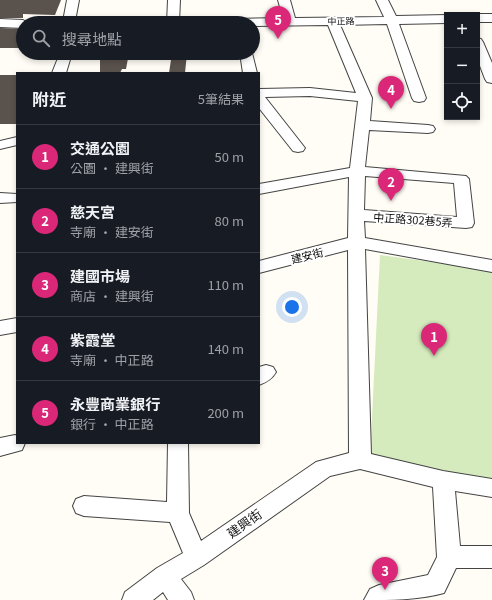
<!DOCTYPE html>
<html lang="zh-TW">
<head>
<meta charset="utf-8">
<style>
  body { margin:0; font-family:Georgia,"Noto Sans TC",serif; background:#20242c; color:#f1f3f6 }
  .controls { position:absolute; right:12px; top:12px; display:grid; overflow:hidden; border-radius:0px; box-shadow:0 2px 6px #0003 }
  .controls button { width:36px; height:36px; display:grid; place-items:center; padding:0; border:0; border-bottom:1px solid #363941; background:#171b24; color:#f1f3f6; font:20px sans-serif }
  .you { position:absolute; left:292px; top:307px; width:14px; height:14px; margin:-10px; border:3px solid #fff; border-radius:50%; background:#1a73e8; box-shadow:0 0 0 6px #1a73e833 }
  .badge { display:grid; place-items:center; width:26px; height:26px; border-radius:50%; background:#db2777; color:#fff; font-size:13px; font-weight:700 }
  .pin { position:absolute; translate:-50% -33px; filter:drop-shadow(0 1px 2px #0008) }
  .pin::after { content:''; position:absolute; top:21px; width:14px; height:12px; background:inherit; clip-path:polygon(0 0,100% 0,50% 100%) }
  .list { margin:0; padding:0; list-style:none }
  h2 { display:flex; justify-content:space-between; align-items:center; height:52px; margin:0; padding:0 16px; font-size:17px }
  h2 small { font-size:13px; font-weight:400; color:#9ea1a6 }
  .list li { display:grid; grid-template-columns:26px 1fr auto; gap:12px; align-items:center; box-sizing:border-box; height:64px; padding:0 16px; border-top:1px solid #363941 }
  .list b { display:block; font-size:15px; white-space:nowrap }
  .list p { margin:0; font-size:13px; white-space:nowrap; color:#9ea1a6 }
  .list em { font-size:13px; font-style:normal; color:#9ea1a6 }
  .icon { flex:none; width:22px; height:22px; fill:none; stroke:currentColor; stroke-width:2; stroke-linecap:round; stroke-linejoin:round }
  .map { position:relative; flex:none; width:492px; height:600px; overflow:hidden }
  .search { position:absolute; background:#171b24; box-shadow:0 2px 6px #0003; left:16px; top:16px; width:244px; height:44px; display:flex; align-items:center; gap:10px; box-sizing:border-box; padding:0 14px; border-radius:22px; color:#9ea1a6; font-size:15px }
  .panel { position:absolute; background:#171b24; box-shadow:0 2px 6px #0003; left:16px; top:72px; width:244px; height:372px; border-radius:0px }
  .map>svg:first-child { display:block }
</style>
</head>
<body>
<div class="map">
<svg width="492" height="600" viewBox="0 0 492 600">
  <rect width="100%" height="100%" fill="#fffdf5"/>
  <path fill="#d5ebbd" d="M380 255 492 270V481L370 458Z"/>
  <path fill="#5a524d" d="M0 0H61L55 15 23 14V18H0Z
    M0 28 23 29V48H0Z
    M100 53H129L126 69H122L120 73H100Z
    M172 53H187L185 73H169Z
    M0 75H17V124H0Z"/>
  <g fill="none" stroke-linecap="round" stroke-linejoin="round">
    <g stroke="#444" stroke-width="2">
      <path id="minor" d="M67 0H79L76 16 77 23H65L64 16Z
        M168 0H180L179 23H167Z
        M278 0H290L295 18 384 17 376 0H388L396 16 447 15V23L399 24 426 98 424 101 419 102 414 101 412 98 387 24 340 25 372 98 370 121 428 125 433 126 435 129 433 132 428 133 369 130 365 167 466 176 469 179 474 223 472 227 466 228 364 221 365 238 492 260V272L365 249 371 454 443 471 492 479V497L455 491 460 546H492V568H456L444 593C419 600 391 600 364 600L370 589 379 585 428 575 437 557 433 487 360 469 330 476 204 565 181 579 191 592 194 600H168L163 592 153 600H122L125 592 157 568 183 553 170 522 84 516 76 513 73 506 76 499 84 496 167 502 168 443H188L189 513 201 541 316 462 349 453 348 250 259 273V261L348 238 349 177 259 194V184L350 168 358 101 310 96 265 97 305 148 303 151 298 152 293 151 259 108V89L310 88 356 93 328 25 253 26V23H228L230 20 234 19 283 18ZM365 176 454 183 457 217 364 210Z
        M477 14H492V22H477V15H474Z
        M0 19 23 20 28 23H23V28L0 27Z
        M477 38 481 39 483 42 492 63V83L487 82 485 79 477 58Z
        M60 53H72L66 73H52Z
        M240 53H252L257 73H243Z
        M17 137V145L0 149V141Z
        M0 193 17 194V202L0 203Z
        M17 318V332L0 335V321Z
        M266 365 273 367 276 372C272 379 267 382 259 385V367Z
        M15 435 17 436V443H25L22 450 0 456V438Z"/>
    </g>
    <use href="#minor" fill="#fff" fill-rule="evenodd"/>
  </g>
  <g text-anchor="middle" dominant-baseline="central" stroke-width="4" stroke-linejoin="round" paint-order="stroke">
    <g font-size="9" fill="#111" stroke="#fff">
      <text transform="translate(341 21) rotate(-1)">中正路</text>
    </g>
    <g font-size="11" fill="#111" stroke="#fff">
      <text transform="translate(413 219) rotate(4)">中正路302巷5弄</text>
      <text transform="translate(307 255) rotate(-14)">建安街</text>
    </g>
    <g font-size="13" fill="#111" stroke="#fff">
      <text transform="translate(244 523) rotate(-35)">建興街</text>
    </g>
  </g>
</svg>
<div class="controls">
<button>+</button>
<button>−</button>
<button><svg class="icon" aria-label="locate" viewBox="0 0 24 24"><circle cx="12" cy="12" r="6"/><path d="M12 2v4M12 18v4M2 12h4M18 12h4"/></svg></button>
</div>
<div class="you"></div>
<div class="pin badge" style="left:434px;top:356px">1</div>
<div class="pin badge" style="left:391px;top:201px">2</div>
<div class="pin badge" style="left:385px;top:590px">3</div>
<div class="pin badge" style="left:391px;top:109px">4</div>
<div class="pin badge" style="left:278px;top:39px">5</div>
<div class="search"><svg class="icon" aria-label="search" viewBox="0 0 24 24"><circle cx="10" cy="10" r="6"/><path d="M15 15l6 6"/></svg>搜尋地點</div>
<section class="panel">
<h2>附近<small>5筆結果</small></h2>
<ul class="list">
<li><span class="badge">1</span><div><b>交通公園</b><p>公園 · 建興街</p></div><em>50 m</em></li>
<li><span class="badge">2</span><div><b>慈天宮</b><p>寺廟 · 建安街</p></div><em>80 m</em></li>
<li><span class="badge">3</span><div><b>建國市場</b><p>商店 · 建興街</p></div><em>110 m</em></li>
<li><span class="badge">4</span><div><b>紫霞堂</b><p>寺廟 · 中正路</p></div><em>140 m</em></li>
<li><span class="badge">5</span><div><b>永豐商業銀行</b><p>銀行 · 中正路</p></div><em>200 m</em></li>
</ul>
</section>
</div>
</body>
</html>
